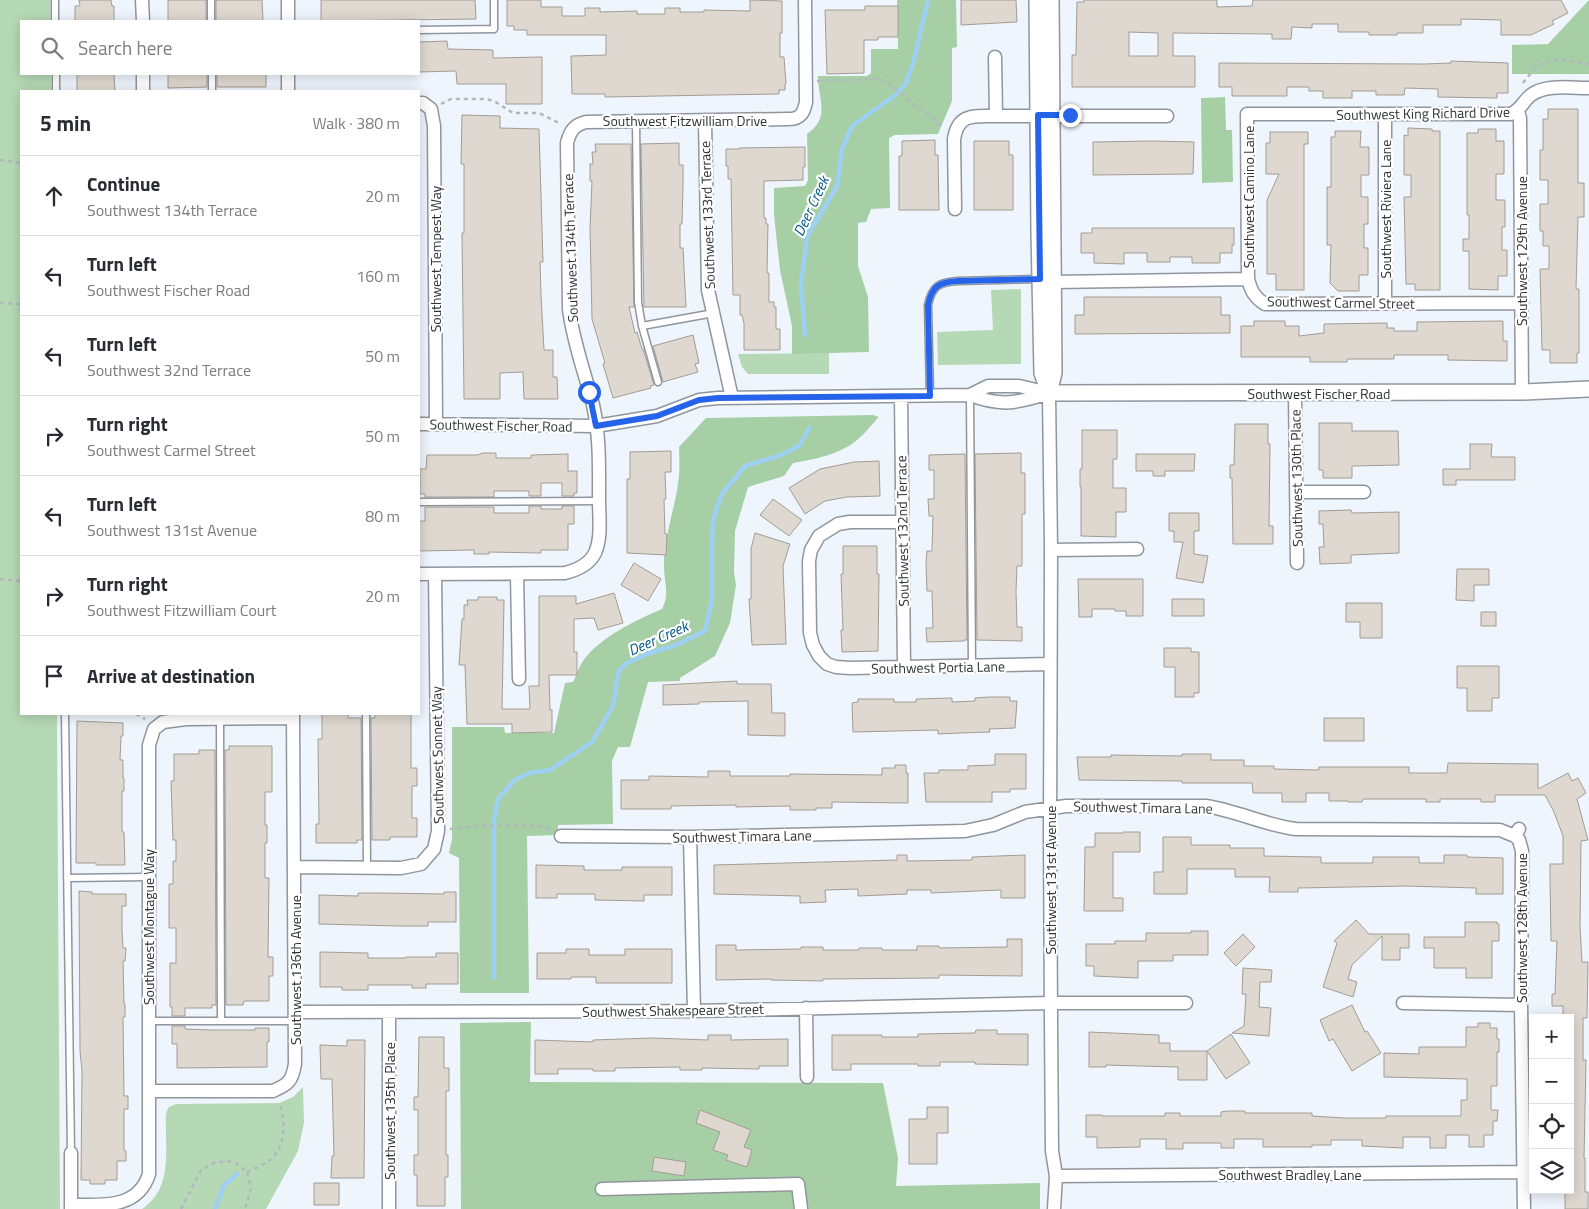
<!DOCTYPE html>
<html lang="en">
<head>
<meta charset="utf-8">
<style>
  body { margin:0; font-family:"Titillium Web",sans-serif; background:#f2f2f3; color:#2b2b33 }
  .controls { position:absolute; right:15px; bottom:15px; display:grid; overflow:hidden; border-radius:0px; box-shadow:0 2px 12px #0003 }
  .controls button { width:45px; height:45px; display:grid; place-items:center; padding:0; border:0; border-bottom:1px solid #e1e1e2; background:#fff; color:#2b2b33; font:25px sans-serif }
  .stop { position:absolute; width:15px; height:15px; margin:-11px; border:4px solid #2563eb; border-radius:50%; background:#fff }
  .stop.end { background:#2563eb; border-color:#fff; box-shadow:0 1px 5px #0008 }
  .list { margin:0; padding:0; list-style:none }
  h2 { display:flex; justify-content:space-between; align-items:center; height:65px; margin:0; padding:0 20px; font-size:21px }
  h2 small { font-size:16px; font-weight:400; color:#7c7c81 }
  .list li { display:grid; grid-template-columns:32px 1fr auto; gap:15px; align-items:center; box-sizing:border-box; height:80px; padding:0 20px; border-top:1px solid #e1e1e2 }
  .list b { display:block; font-size:19px; white-space:nowrap }
  .list p { margin:0; font-size:16px; white-space:nowrap; color:#7c7c81 }
  .list em { font-size:16px; font-style:normal; color:#7c7c81 }
  .icon { flex:none; width:28px; height:28px; fill:none; stroke:currentColor; stroke-width:2; stroke-linecap:round; stroke-linejoin:round }
  .map { position:relative; flex:none; width:1589px; height:1209px; overflow:hidden }
  .search { position:absolute; background:#fff; box-shadow:0 2px 12px #0003; left:20px; top:20px; width:400px; height:55px; display:flex; align-items:center; gap:12px; box-sizing:border-box; padding:0 18px; border-radius:0px; color:#7c7c81; font-size:19px }
  .panel { position:absolute; background:#fff; box-shadow:0 2px 12px #0003; left:20px; top:90px; width:400px; height:625px; border-radius:0px }
  .map>svg:first-child { display:block }
</style>
</head>
<body>
<div class="map">
<svg width="1589" height="1209" viewBox="0 0 1589 1209">
  <rect width="100%" height="100%" fill="#eff5fd"/>
  <path fill="#b6d9b5" d="M0 0H50V21H21V74H51V91H21V714H57L60 1209H0Z
    M1021 289V364L938 365 937 332 993 330 991 290Z
    M829 353V374H748L742 367 738 354Z
    M303 1087 304 1123 298 1151 266 1209H142C170 1190 166 1159 166 1130 166 1122 164 1114 169 1107L176 1104 279 1103 293 1097Z"/>
  <path fill="#a7cfa6" d="M897 0H956L957 47 952 48V101L938 134 895 135 889 138 890 208 871 209 866 222 858 223V266L868 297 869 352 792 354V326L780 270 774 215V188L805 186 808 180 807 134C831 117 818 100 818 76H867L871 73V49H898Z
    M1589 0V74H1512V45L1548 44Z
    M1225 97 1226 130H1232L1233 182 1202 183 1201 98Z
    M873 415 879 417C871 425 865 434 857 440 839 455 815 459 793 463L784 476 748 487 735 531 734 572 736 585 730 623 715 656 680 678V681L648 682 630 747H618L612 761 613 824 558 825V835L527 836 529 993H460L459 858 449 853 452 839V727H504L505 733H554L565 683 573 682C576 676 578 670 581 664 596 639 636 620 662 609 670 594 664 582 664 567 663 537 677 504 679 475 680 466 679 456 679 447L706 418Z
    M531 1022 530 1082 883 1083 898 1158 896 1186 1040 1183V1209H461L460 1023Z"/>
  <g fill="none" stroke-linecap="round" stroke-linejoin="round">
    <path stroke="#9ed0f3" stroke-width="4.5" d="M805 335 801 285 807 237 837 186 842 149 852 126 894 96 906 83 914 60 928 0
      M494 978V819L498 799 516 779 530 773 550 770 592 742 613 706 619 670 627 663 650 653 676 645 705 631 712 599V547L713 521 721 495 745 466 781 455 799 446 809 428
      M215 1209 224 1185 237 1174"/>
  </g>
  <path fill="#ded8d0" stroke="#a29c94" fill-rule="evenodd" d="M79 0H111L112 6H114V21H75V6H80Z
    M168 0H206V21H168Z
    M216 0H262L263 21H216Z
    M321 0H475L476 19 321 21Z
    M507 0H541V7H562V16H585V8H600V12L637 11V14H665V8H680V12H704V10L750 11V0L782 1V33H780V57H784L786 84H785V90H779V94L715 95 605 97V94H572L571 56 606 55V35H527V30H514V26H507Z
    M961 0H1016L1017 22 961 25Z
    M1084 0H1217V7L1252 6 1253 0H1561L1568 13 1552 21 1554 24 1531 35H1501V20L1461 19V25H1423V33H1397V35H1369V32H1338V24H1312V28L1292 27 1291 39H1272V34L1173 33V56H1195V87H1072V55H1076L1077 2H1084ZM1129 32 1158 33V56H1129Z
    M865 6H898V37H878V40H864V73L827 74 825 10H865Z
    M447 41 448 49 493 50V58L542 57V104H506V84H457L456 71 419 72V42Z
    M1451 61 1508 63V93H1497V98L1438 97V89L1405 88 1404 95H1376V91H1352V98H1323V91H1309V87H1287V96H1232V87H1219V63L1425 64 1451 63Z
    M77 74H114L115 91H77Z
    M168 74H207V87L168 88Z
    M217 74H266V87H217Z
    M1548 109H1578V183H1584V217H1578L1576 289H1579V353H1577V363H1550V350H1542L1540 269H1549V246H1543V231H1540V204H1548V180H1540V150H1543V119H1548Z
    M462 115 500 116V128L539 129 543 262H540L541 295 544 350H553V377H557L558 399H524L523 372 500 373V399H464L462 233H464V164H461Z
    M1408 128 1432 129V131H1440V290H1415V284H1406L1404 197H1411V175H1404V135L1408 136Z
    M1478 129H1496V141H1504V174H1496V200H1505V227H1502V250H1507V276H1498V290L1469 289V251H1463V239H1469V215H1467V133H1478Z
    M1335 131H1361L1360 147H1369V175H1361V197H1368V224H1364V248H1368V275H1359V291H1338L1330 283 1331 245H1327V187H1331V137H1335Z
    M1270 132H1308V144H1304V290H1276V274H1267V200L1279 174H1266V143H1270Z
    M935 140V155H938L939 210H899V156H902V141Z
    M974 141H1009V155H1013V210H974Z
    M1153 141 1194 142 1193 174 1093 175V142Z
    M679 143V165H683V186L682 224H680V248H683L686 307H644L641 144Z
    M595 144H631L634 307H629L635 333 637 332 642 349H643L654 385 650 386 651 388 613 398 603 364 605 363 592 319 590 228 592 181H590V164H593L592 152H596Z
    M805 147V167H803V180L764 181V218H766V224H768L767 273H769V302H774V307H776V329H780V350H744V323L742 315H740V295H733L731 179H728V166H726V149H739V148Z
    M1092 228H1234V245H1232V253H1220V263H1192V257H1170V262H1147V253H1124V264L1094 263V253H1081V233H1092Z
    M1084 297H1221V315H1230V333L1075 334V315H1084Z
    M1254 321H1285V326H1299V336L1324 333V324L1387 323V328H1394V331H1417V322L1503 321V341H1507V361L1448 360V355H1394V359H1347V362H1310V357H1241V326H1254Z
    M693 335 699 363 695 364 698 372 663 382 653 346Z
    M1319 423H1352V431H1398L1399 465 1352 466V478H1323V470H1319Z
    M1235 424H1268V444H1270L1269 526H1273V544H1233L1232 478H1230V465H1234Z
    M1082 430H1117V459H1113V488H1126V512H1116V537L1081 536V487H1080V469H1082Z
    M1470 444H1492L1491 457H1515V480H1456V485H1443V469H1470Z
    M671 451V472H665L666 499H664L665 534H667L666 555 627 553V479H630V452Z
    M483 453H496V458H531V455L568 454V471H577V493H574V496H562V483H541V496H529V491H494V497H425V494H420V469H426L427 455H477Z
    M1021 453V473H1025V514H1022V566H1017L1016 591 1017 627H1022V641L977 640 975 454Z
    M965 454 967 640H964V641L927 642 926 628H933L932 591H927L926 564 927 551H932L933 516H929L928 499H934V470H929V455Z
    M1136 454H1195L1194 471H1165V476H1153V471H1136Z
    M879 461 880 496 847 497 825 501 805 514 789 488 820 469 854 462Z
    M773 499 802 520 789 536 760 515Z
    M529 506H541V509H562V506H574V524H568V550H541V553L489 552V554H474V550L419 551V521H425V507H494V513H529Z
    M1351 510 1352 513 1399 512V553L1351 555V563L1320 564 1319 547H1324L1323 524H1319V511Z
    M1169 513H1199V531H1194V554L1208 556 1203 583 1176 578 1183 542H1174V531H1169Z
    M755 533 790 544 783 566 786 644 752 645 749 599H751V549Z
    M843 546H877V574H879L878 651 842 652 841 630H843L841 574H843Z
    M634 563 661 579 648 601 621 585Z
    M1457 569H1489V585H1474V601L1456 600Z
    M1078 579H1143V616H1126V611H1115V609H1092V617H1079Z
    M614 593 623 623 598 630 594 618 574 619V652H577V675H549L550 710H552V732L512 733V724H467L465 665H459L462 619H464V605H468L467 600H478V597H497V600H504L502 709H530L529 686H539V596H576V604Z
    M1172 599H1204V616H1172Z
    M1346 603H1382V638H1360V622H1346Z
    M1481 612H1496V626H1481Z
    M1164 648H1191V652H1199V693H1194V697H1175V667H1164Z
    M1457 666H1499V698H1492V711H1467V688H1457Z
    M737 681V684H771L772 713H785V736L748 735V701L699 702V704L663 705V685Z
    M989 697H1010V701H1017L1015 728 989 729 990 732 960 733 938 734V730L853 732 852 703 858 702V699H894V702H916V699L952 698V702L975 701V698Z
    M322 714H348V718H361L362 840H357V843H316V824H319L318 739H322Z
    M375 714H411V768H417V786H412V818H417V837H390V840H372L371 718H375Z
    M1324 718H1364V741H1324Z
    M77 721 123 723V736H121L120 760H123V778H124V791H122V832H124L125 865H96V863H76Z
    M229 746H272V792H265V825H267V843H265V878H269L268 957H273V976H269V1001H244L243 1005H226L225 750H229Z
    M199 750H215L216 1005H212V1008H185V1016H172V1007H170V963H176V928H169V884H173V861H176V840H173L171 781H174V754H199Z
    M995 754H1026V789H1010V792H992V802H926L924 773H939V770H968V766L995 765Z
    M1182 754H1211V760H1244V766H1274V769L1319 770V767H1409V773H1447L1448 763 1538 764V789L1568 773 1572 781 1578 778 1586 793 1577 799 1588 840 1581 841 1580 927 1582 962H1588L1587 1018H1583V1060H1586L1584 1158H1585V1192H1588V1209H1565V1191H1570V1018H1563V1006H1552V994H1555L1557 941H1551L1550 878V864H1563V836L1554 812 1545 795H1495V802H1481V799H1440V802H1426V799H1363L1362 802H1348V801H1329V793H1306V802H1282V793H1253L1252 783H1182V781L1079 780 1077 757H1111V755L1182 756Z
    M895 765H906V773H908V803L832 802V808H816V810H790V806L736 807V805L671 806V809H621V780H649V776L708 777V771H730V776H790V774L882 775V768H895Z
    M1123 832H1140V852H1113V898H1123V911H1084L1085 847H1095V833H1123Z
    M1163 837H1191V845H1230V848H1264V856L1321 857V863H1373V857H1419V863H1444V855H1467V857L1503 858V894H1476V888L1406 886 1298 888V892H1269L1270 877H1235V869H1187V894H1154V872H1163Z
    M897 855H907V861L972 860V857L1025 855V898H1001V890L931 893V890H907V894L858 896V889L825 890 826 902 800 903V896L714 894V865L897 860Z
    M536 865 584 866V870H622V867H672V895H644V901L595 900V894H557V898H536Z
    M79 891 92 892V894H126V906H122V930L123 948H126L125 961H123L124 1004H125V1017H123L124 1096H128V1109H124V1150L126 1151V1161H117V1180H105V1184H90V1180H81L82 1071 80 1051Z
    M444 892H456V922H428V926H399L319 924V895L358 896V893H381L444 894Z
    M1356 920 1369 934H1409V948H1400V960H1382V936L1352 965 1348 979 1357 982 1353 997 1323 987 1337 943 1334 941Z
    M1465 922H1497V924H1499V941H1492V978H1466V968H1434V948H1424V937H1465Z
    M1191 931H1208V955H1173V961H1138V978L1094 976V966H1086V944H1115V941H1146V933H1191Z
    M1243 934 1255 947 1236 966 1224 953Z
    M1007 939H1022V976L939 975V978L823 979V981L771 980V979L716 980V945H736V950L801 949V947H823V950H859V948H882V950H917V946H939V948L1007 947Z
    M566 949H589V955H625V949H672V983H596V977H571V979H537V953H566Z
    M320 952 368 953V958H406V957H436V953H458V984H426V988H412V985H368V990H342V987H320Z
    M1243 968 1272 970 1271 982H1260L1259 1007 1271 1008 1269 1036 1232 1033 1244 1026 1246 994H1242Z
    M1352 1005 1365 1032 1367 1031 1381 1053 1352 1071 1333 1039 1329 1041 1320 1020Z
    M1478 1023H1490V1028H1497V1039H1499V1052H1497V1086H1491V1110H1498L1497 1121H1493V1135H1484V1147H1469V1135H1446V1148H1430V1137H1403V1148L1362 1146V1140H1331V1145H1312V1147H1263V1139H1234V1148H1221V1143H1183V1149H1166V1139H1140V1147L1097 1148V1137H1086V1115H1102V1116H1165V1113H1180V1116H1221V1112L1227 1111H1245V1113H1312V1116L1344 1118H1386V1116H1461V1100H1467V1079L1384 1077V1053L1419 1054V1047H1466V1027H1478Z
    M172 1026H185V1029L211 1030H255V1028H269V1042H267V1067L177 1068V1044H172Z
    M976 1030H997V1034H1028V1065L975 1064V1062H940V1066H918V1064H851V1070H832V1035H882V1037H918V1034L975 1033Z
    M1089 1032 1159 1035V1043H1170V1051H1207V1080H1178V1067L1106 1065V1067H1089Z
    M1231 1034 1250 1063 1226 1079 1207 1051Z
    M708 1035H731V1040L788 1039V1066H759V1069L702 1068V1070H680V1067L615 1068V1071H593V1069H558V1074H535V1040L593 1042V1040L652 1038 708 1040Z
    M419 1037H444V1068H449V1091H446V1155H448V1177H445V1206H417V1175H414V1155H418V1110H414V1097H418Z
    M347 1040H365L364 1178H331L332 1156H334L332 1079H321L320 1045 347 1046Z
    M927 1107H948V1133H937V1164H909V1119H927Z
    M700 1110 751 1130 744 1147 752 1150 747 1167 726 1160 728 1155 713 1150 720 1132 696 1123Z
    M654 1157 686 1162 684 1176 652 1171Z
    M314 1183H339V1205H314Z"/>
  <g fill="none" stroke-linecap="round" stroke-linejoin="round">
    <g stroke="#90969d" stroke-width="9">
      <path id="service" d="M55 0V21
        M211 0V21
        M419 30 494 29V0
        M56 74V91
        M212 74V91
        M636 120 638 302 642 326 658 382
        M642 326 714 313
        M970 395 972 666
        M930 396 928 305C932 286 939 282 958 281L1040 279
        M419 502 599 501
        M65 714 71 1153
        M366 714 367 868
        M220 719 221 1021
        M67 878 148 877
        M149 1021H295"/>
    </g>
    <g stroke="#90969d" stroke-width="15">
      <path id="minor" d="M142 0 143 21
        M288 0V21
        M995 57 996 116
        M143 74V91
        M288 74V91
        M419 103H423L431 109 434 126 436 424
        M1518 111 1520 118 1522 392
        M705 120 708 290 732 398
        M955 209 954 139C958 113 974 116 996 116H1167
        M1248 279 1247 114H1511C1521 110 1523 101 1531 95 1546 84 1571 88 1589 88
        M1054 282 1248 279C1251 291 1255 298 1265 304L1522 303
        M1385 304V114
        M1049 393 1051 550 1050 830 1051 1023 1052 1151 1056 1176 1054 1209
        M1295 393 1297 563
        M970 395 988 386H1019L1049 393
        M901 396 904 667
        M419 424 596 426 657 416 699 400 718 398 970 395C1002 407 1017 403 1049 393
        M1296 492H1364
        M902 522H850L838 524 819 536 811 550 809 561 810 633 813 645 819 656 827 664 836 667 850 668 1050 664
        M1051 550 1137 549
        M419 574 565 573C577 570 589 565 595 553 602 537 599 517 599 500 599 468 600 436 593 405 585 373 573 342 569 309L567 143C570 131 574 125 586 122L789 119C801 119 804 112 806 102L805 0
        M517 574 519 679
        M1519 829 1515 836 1519 840 1522 851 1521 1005 1524 1209
        M561 836 690 837 965 831 993 825 1025 812 1066 806H1206C1238 811 1264 825 1296 829L1500 830 1515 836
        M690 837 694 1011
        M294 867 401 868 421 864 434 849 438 831 435 574
        M1403 1003 1521 1005
        M806 1008 807 1077
        M295 1012 694 1011 1051 1003H1186
        M389 1013V1209
        M149 1091H273C289 1084 292 1081 295 1064L293 714
        M71 1153V1209
        M1056 1176 1523 1172
        M602 1189 798 1184 801 1209
        M71 1205C103 1205 138 1209 149 1174V745L154 729 163 722 186 719 293 718"/>
    </g>
    <g stroke="#90969d" stroke-width="18">
      <path id="tertiary" d="M1037 0 1039 232 1042 373 1049 393
        M1049 393 1522 392 1589 389
        M1049 393 1054 373 1051 0"/>
    </g>
    <path stroke="#b3b8be" stroke-width="2.5" stroke-dasharray="4 4" stroke-linecap="butt" d="M817 81 878 79 885 81 943 127
      M1523 83C1546 52 1556 59 1589 64
      M441 104 451 99H486L494 101 513 113H539L561 124
      M0 160 21 163
      M0 303 21 304
      M0 579 21 581
      M136 714 145 719
      M450 829C471 826 535 821 551 830
      M247 1172C255 1169 264 1164 271 1159 286 1146 286 1119 279 1103
      M181 1209 201 1170 214 1163 226 1161 236 1163 247 1172 251 1188 245 1209"/>
    <use href="#service" stroke="#fff" stroke-width="6"/>
    <use href="#minor" stroke="#fff" stroke-width="12"/>
    <use href="#tertiary" stroke="#fff" stroke-width="15"/>
  </g>
  <g fill="none" stroke-linecap="round" stroke-linejoin="round">
    <path stroke="#2563eb" stroke-width="6" d="M589 392 596 426 657 416 699 400 718 398 930 396 928 305C932 286 939 282 958 281L1040 279 1038 115H1070"/>
  </g>
  <g text-anchor="middle" dominant-baseline="central" stroke-width="4.5" stroke-linejoin="round" paint-order="stroke">
    <g font-size="14" fill="#313336" stroke="#fff">
      <text transform="translate(1423 113) rotate(-1)">Southwest King Richard Drive</text>
      <text x="685" y="120">Southwest Fitzwilliam Drive</text>
      <text transform="translate(1248 197) rotate(-90)">Southwest Camino Lane</text>
      <text transform="translate(1385 209) rotate(-90)">Southwest Riviera Lane</text>
      <text transform="translate(707 215) rotate(-92)">Southwest 133rd Terrace</text>
      <text transform="translate(570 248) rotate(-92)">Southwest 134th Terrace</text>
      <text transform="translate(1521 251) rotate(-90)">Southwest 129th Avenue</text>
      <text transform="translate(435 259) rotate(-90)">Southwest Tempest Way</text>
      <text transform="translate(1341 302) rotate(1)">Southwest Carmel Street</text>
      <text x="1319" y="393">Southwest Fischer Road</text>
      <text transform="translate(501 425) rotate(1)">Southwest Fischer Road</text>
      <text transform="translate(1296 478) rotate(-91)">Southwest 130th Place</text>
      <text transform="translate(902 531) rotate(-91)">Southwest 132nd Terrace</text>
      <text transform="translate(938 667) rotate(-1)">Southwest Portia Lane</text>
      <text transform="translate(437 755) rotate(-91)">Southwest Sonnet Way</text>
      <text transform="translate(1143 807) rotate(1)">Southwest Timara Lane</text>
      <text transform="translate(742 836) rotate(-1)">Southwest Timara Lane</text>
      <text transform="translate(1050 880) rotate(-90)">Southwest 131st Avenue</text>
      <text transform="translate(148 927) rotate(-90)">Southwest Montague Way</text>
      <text transform="translate(1521 928) rotate(-90)">Southwest 128th Avenue</text>
      <text transform="translate(295 970) rotate(-90)">Southwest 136th Avenue</text>
      <text transform="translate(673 1010) rotate(-1)">Southwest Shakespeare Street</text>
      <text transform="translate(389 1111) rotate(-90)">Southwest 135th Place</text>
      <text x="1290" y="1174">Southwest Bradley Lane</text>
    </g>
    <g font-size="15" font-style="italic" fill="#005985" stroke="#fff">
      <text transform="translate(811 206) rotate(-65)">Deer Creek</text>
      <text transform="translate(658 638) rotate(-24)">Deer Creek</text>
    </g>
  </g>
</svg>
<div class="controls">
<button>+</button>
<button>−</button>
<button><svg class="icon" aria-label="locate" viewBox="0 0 24 24"><circle cx="12" cy="12" r="6"/><path d="M12 2v4M12 18v4M2 12h4M18 12h4"/></svg></button>
<button><svg class="icon" aria-label="layers" viewBox="0 0 24 24"><path d="M12 4l9 5-9 5-9-5zM3 14l9 5 9-5"/></svg></button>
</div>
<div class="stop" style="left:589px;top:392px"></div>
<div class="stop end" style="left:1070px;top:115px"></div>
<div class="search"><svg class="icon" aria-label="search" viewBox="0 0 24 24"><circle cx="10" cy="10" r="6"/><path d="M15 15l6 6"/></svg>Search here</div>
<section class="panel">
<h2>5 min<small>Walk · 380 m</small></h2>
<ul class="list">
<li><svg class="icon" aria-label="ahead" viewBox="0 0 24 24"><path d="M12 20V5M6 11l6-6 6 6"/></svg><div><b>Continue</b><p>Southwest 134th Terrace</p></div><em>20 m</em></li>
<li><svg class="icon" aria-label="left" viewBox="0 0 24 24"><path d="M17 20v-9H6M10 6l-5 5 5 5"/></svg><div><b>Turn left</b><p>Southwest Fischer Road</p></div><em>160 m</em></li>
<li><svg class="icon" aria-label="left" viewBox="0 0 24 24"><path d="M17 20v-9H6M10 6l-5 5 5 5"/></svg><div><b>Turn left</b><p>Southwest 32nd Terrace</p></div><em>50 m</em></li>
<li><svg class="icon" aria-label="right" viewBox="0 0 24 24"><path d="M7 20v-9h11M14 6l5 5-5 5"/></svg><div><b>Turn right</b><p>Southwest Carmel Street</p></div><em>50 m</em></li>
<li><svg class="icon" aria-label="left" viewBox="0 0 24 24"><path d="M17 20v-9H6M10 6l-5 5 5 5"/></svg><div><b>Turn left</b><p>Southwest 131st Avenue</p></div><em>80 m</em></li>
<li><svg class="icon" aria-label="right" viewBox="0 0 24 24"><path d="M7 20v-9h11M14 6l5 5-5 5"/></svg><div><b>Turn right</b><p>Southwest Fitzwilliam Court</p></div><em>20 m</em></li>
<li><svg class="icon" aria-label="arrive" viewBox="0 0 24 24"><path d="M6 21V4h12l-3 4 3 4H6"/></svg><div><b>Arrive at destination</b></div></li>
</ul>
</section>
</div>
</body>
</html>
